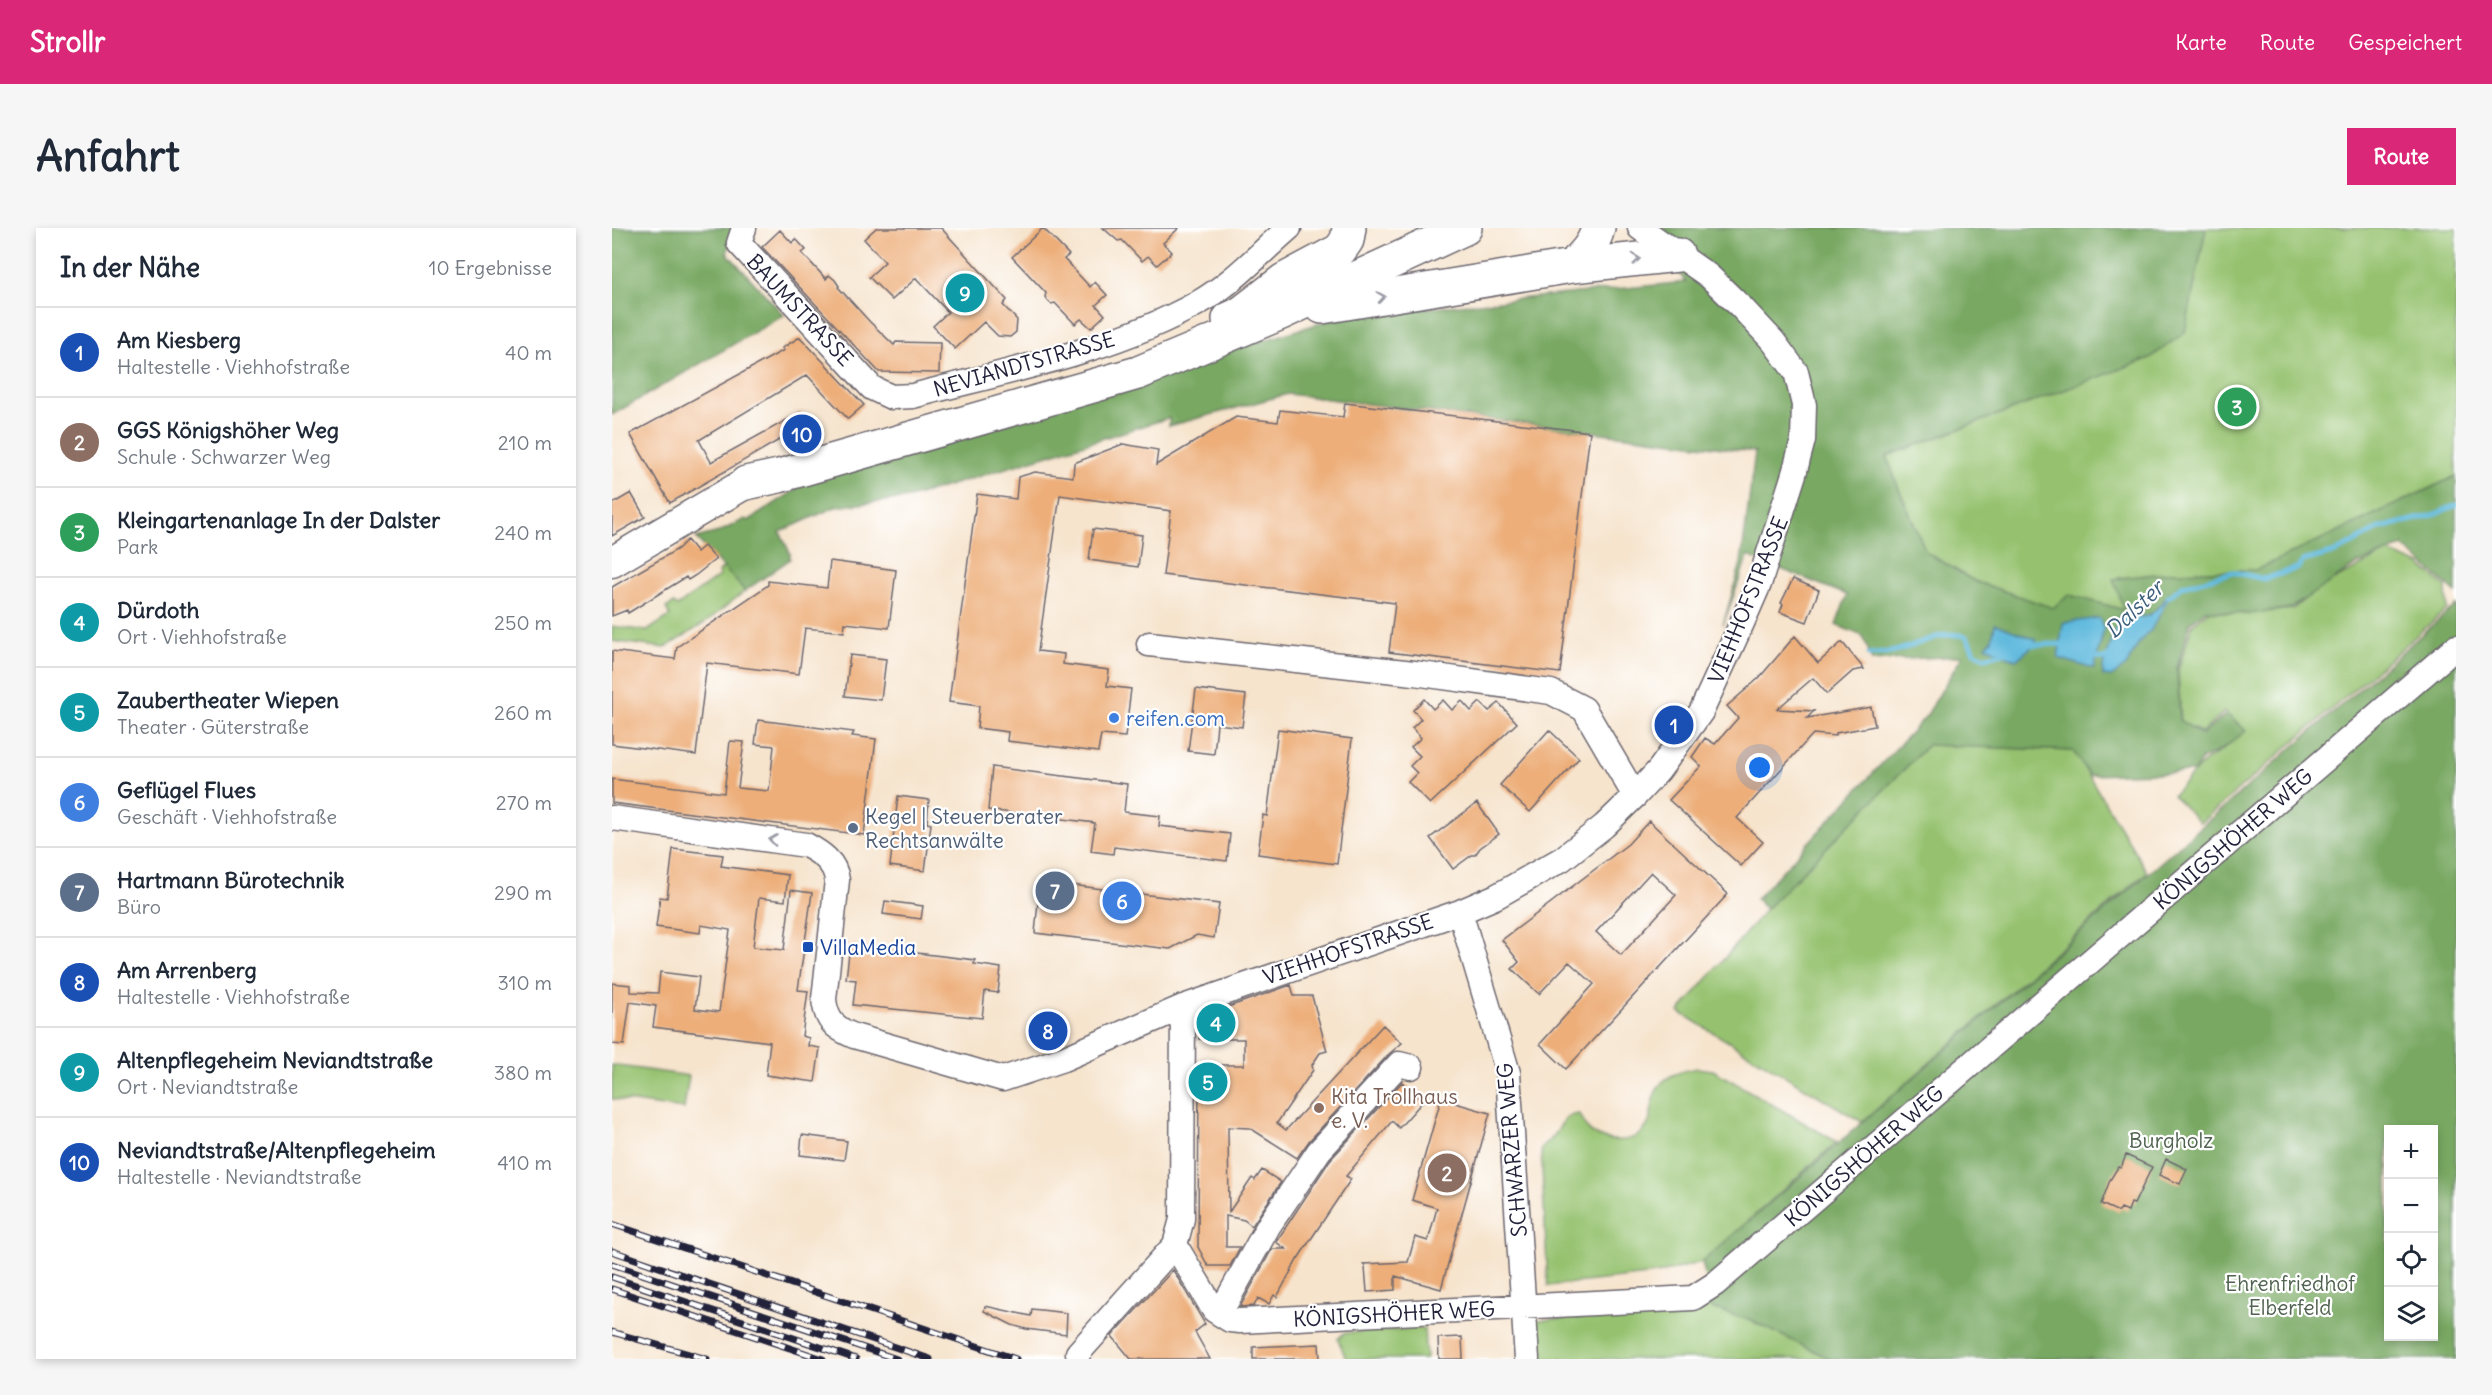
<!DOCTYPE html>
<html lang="de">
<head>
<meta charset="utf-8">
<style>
  body { margin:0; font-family:Delius,sans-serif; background:#f6f6f7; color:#1f2937 }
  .controls { position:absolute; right:18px; bottom:18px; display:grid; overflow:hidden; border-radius:0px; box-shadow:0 3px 9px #0003 }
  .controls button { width:54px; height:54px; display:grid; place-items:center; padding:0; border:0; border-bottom:2px solid #e0e1e3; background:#fff; color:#1f2937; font:30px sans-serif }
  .you { position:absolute; left:1148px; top:540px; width:21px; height:21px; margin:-15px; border:4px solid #fff; border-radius:50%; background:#1a73e8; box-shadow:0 0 0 9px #1a73e833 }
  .badge { display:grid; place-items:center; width:39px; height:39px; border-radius:50%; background:#db2777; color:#fff; font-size:20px; font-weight:700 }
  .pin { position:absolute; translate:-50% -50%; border:3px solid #fff; box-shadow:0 2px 6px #0006 }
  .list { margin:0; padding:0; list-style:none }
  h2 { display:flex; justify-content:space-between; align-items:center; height:78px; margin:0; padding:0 24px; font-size:26px }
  h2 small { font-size:20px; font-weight:400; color:#747a83 }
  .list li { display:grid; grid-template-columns:39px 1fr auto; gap:18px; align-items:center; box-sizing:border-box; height:90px; padding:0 24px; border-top:2px solid #e0e1e3 }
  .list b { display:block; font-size:22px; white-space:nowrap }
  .list p { margin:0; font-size:20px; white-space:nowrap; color:#747a83 }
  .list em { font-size:20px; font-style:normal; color:#747a83 }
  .icon { flex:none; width:33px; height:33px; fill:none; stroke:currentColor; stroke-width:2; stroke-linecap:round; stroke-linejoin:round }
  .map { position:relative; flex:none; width:1844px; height:1131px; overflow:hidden; border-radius:0px }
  header { display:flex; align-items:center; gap:36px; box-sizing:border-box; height:84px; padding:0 30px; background:#db2777; color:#fff }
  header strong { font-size:28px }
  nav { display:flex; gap:33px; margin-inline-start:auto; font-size:21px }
  .intro { display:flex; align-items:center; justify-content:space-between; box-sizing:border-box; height:144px; padding:0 36px }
  h1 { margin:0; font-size:42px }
  .button { padding:15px 27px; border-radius:0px; background:#db2777; color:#fff; font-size:21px; font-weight:700 }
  main { display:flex; gap:36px; padding:0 36px }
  aside { flex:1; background:#fff; border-radius:0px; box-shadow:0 3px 9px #0003 }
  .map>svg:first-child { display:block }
</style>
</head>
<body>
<header>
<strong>Strollr</strong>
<nav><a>Karte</a><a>Route</a><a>Gespeichert</a></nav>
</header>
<div class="intro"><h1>Anfahrt</h1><a class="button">Route</a></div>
<main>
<aside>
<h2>In der Nähe<small>10 Ergebnisse</small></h2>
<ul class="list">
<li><span class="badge" style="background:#1a4fb4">1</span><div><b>Am Kiesberg</b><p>Haltestelle · Viehhofstraße</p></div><em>40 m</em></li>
<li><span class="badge" style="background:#8d6e63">2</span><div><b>GGS Königshöher Weg</b><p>Schule · Schwarzer Weg</p></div><em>210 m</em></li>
<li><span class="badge" style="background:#2e9e5b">3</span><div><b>Kleingartenanlage In der Dalster</b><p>Park</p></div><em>240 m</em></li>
<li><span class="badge" style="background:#0f9aa8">4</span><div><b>Dürdoth</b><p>Ort · Viehhofstraße</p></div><em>250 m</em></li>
<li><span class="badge" style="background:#0f9aa8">5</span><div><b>Zaubertheater Wiepen</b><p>Theater · Güterstraße</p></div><em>260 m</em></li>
<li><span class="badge" style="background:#3f7fe0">6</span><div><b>Geflügel Flues</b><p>Geschäft · Viehhofstraße</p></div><em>270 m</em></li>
<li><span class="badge" style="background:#5c6f8a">7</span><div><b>Hartmann Bürotechnik</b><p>Büro</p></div><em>290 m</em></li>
<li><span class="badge" style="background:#1a4fb4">8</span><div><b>Am Arrenberg</b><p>Haltestelle · Viehhofstraße</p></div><em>310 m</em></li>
<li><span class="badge" style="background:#0f9aa8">9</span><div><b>Altenpflegeheim Neviandtstraße</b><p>Ort · Neviandtstraße</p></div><em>380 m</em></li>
<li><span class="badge" style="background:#1a4fb4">10</span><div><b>Neviandtstraße/Altenpflegeheim</b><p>Haltestelle · Neviandtstraße</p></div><em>410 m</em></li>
</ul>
</aside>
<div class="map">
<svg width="1844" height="1131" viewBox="0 0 1844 1131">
  <rect width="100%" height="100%" fill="#fff"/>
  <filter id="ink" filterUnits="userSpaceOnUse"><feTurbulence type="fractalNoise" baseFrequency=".0167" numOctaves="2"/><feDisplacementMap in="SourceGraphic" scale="12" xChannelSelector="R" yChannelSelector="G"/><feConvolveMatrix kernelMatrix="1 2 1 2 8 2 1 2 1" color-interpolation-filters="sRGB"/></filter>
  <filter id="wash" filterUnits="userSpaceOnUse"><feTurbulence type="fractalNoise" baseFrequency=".008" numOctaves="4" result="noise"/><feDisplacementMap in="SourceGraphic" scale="24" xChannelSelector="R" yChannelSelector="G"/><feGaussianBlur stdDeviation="1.35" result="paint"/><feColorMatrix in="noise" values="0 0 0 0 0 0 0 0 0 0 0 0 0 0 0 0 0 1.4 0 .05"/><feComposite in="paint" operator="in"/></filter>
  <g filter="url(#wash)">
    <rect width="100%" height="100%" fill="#f6e4cd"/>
    <path fill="#96c270" stroke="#5c7256" stroke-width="1.5" d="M1594 0H1844V248L1644 342 1562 344 1502 351 1513 382 1457 367 1441 380 1362 353 1314 324 1284 254 1275 228 1538 130 1573 104Z
      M1776 324 1808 337 1834 359 1835 381 1588 595 1561 567 1594 532 1611 522 1633 502 1612 484 1590 505 1569 494 1566 442 1580 397 1596 383 1634 386 1681 381 1706 360Z
      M112 339 133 363 93 395 53 420 0 413V398L35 403 58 388 54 380 62 375 65 378 107 348 106 345Z
      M1316 517 1462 523 1535 644 1250 894 1067 784 1154 681Z
      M0 837 77 848 72 881 0 871Z
      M1084 840 1101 842 1225 914 1090 1034 1045 1046 936 1058 929 920C934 916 940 911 944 905 950 895 953 887 967 886 970 892 974 902 980 905 998 916 1028 916 1037 894 1041 882 1039 869 1047 858 1056 846 1071 843 1084 840Z
      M1091 1077 1140 1093 1219 1131H926L923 1092 1076 1084Z
      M812 1100 814 1131H734L726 1111 732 1105Z"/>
    <path fill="#78a862" stroke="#4d654e" stroke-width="1.5" fill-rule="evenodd" d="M0 0H123L115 25 172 87 0 187Z
      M1031 0H1594L1573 104 1538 130 1275 228 1284 254 1314 324 1362 353 1441 380 1457 367 1512 382 1501 351 1561 344 1644 342 1844 248V365L1791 318 1742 338 1679 380 1637 386 1594 382 1578 395 1565 440 1568 492 1590 507 1614 486 1634 503 1609 522 1590 531 1582 544 1477 547 1461 523 1316 517 1154 681 1144 671 1315 487 1350 428 1260 433 1251 408 1224 397 1235 367 1136 328 1111 397 1129 335 1143 224 676 166 557 198V190L297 270 223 279 168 304 178 325V331L133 363 84 310 107 304 133 291 136 293 185 261 184 256 728 89 1074 54Z
      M1844 377V1131H1219L1140 1093 1091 1077 1098 1070 1090 1034ZM1776 902H1822V1108H1776Z"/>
    <path fill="#5fb9dd" stroke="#406e8c" stroke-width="1.5" d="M1560 364 1539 402 1528 413 1514 438 1499 449 1491 448V440L1508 386C1539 395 1539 386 1560 364Z
      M1487 390 1492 401 1482 441 1446 430 1451 395Z
      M1383 396 1423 411 1424 415 1404 432 1374 418 1380 412Z"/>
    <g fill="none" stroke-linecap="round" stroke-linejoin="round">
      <path stroke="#5fb9dd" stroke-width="5" d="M1556 369 1570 358 1621 344 1652 351 1686 340 1691 333 1724 324 1768 300 1821 287 1844 277
        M1419 417 1449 416 1454 419
        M1257 427C1268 425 1280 425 1290 421 1310 415 1334 401 1355 409L1362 424 1373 429 1396 424
        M1479 429 1493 431 1498 427"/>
    </g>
    <g id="blocks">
      <path fill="#edae79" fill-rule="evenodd" d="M264 0H329L395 72 391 77 405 92 404 104 398 109 386 108 372 94 343 121 321 98 336 84 304 50 280 72 257 49 273 34 252 11Z
        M431 0 457 27 452 31 478 59 483 54 495 67 484 77 493 87 479 100 469 91 463 96 443 75 439 76 436 73 433 69 434 65 400 29Z
        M491 0H567L551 15 560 24 545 37 536 28 530 33 510 12 506 13Z
        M168 2 180 15 184 11 194 22 190 25 214 51 217 47 223 52 227 58 226 59 258 94 282 117 284 114 328 115 327 145 267 144 150 19Z
        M188 109 252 177 236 191 195 147 87 212 99 234 189 184 195 196 58 275 18 206 172 122 170 120Z
        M733 175 978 204 948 445 777 424 783 375 551 347 559 283 448 267 426 423 452 426 451 436 497 442 495 458 519 461 513 509 489 507 486 524 395 513 396 504 365 500 367 478 337 474 365 266 404 271 406 249 423 244 461 249 462 235 511 216 546 222 544 237 624 189 666 194 668 182 731 189Z
        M19 265 33 289 0 308V276Z
        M481 301 530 307 526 339 477 332Z
        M75 312 85 324 92 318 104 331 84 347 76 352 74 349 16 385 15 382 0 388V359L66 321Z
        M218 333 284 342 277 400 233 395 232 404 193 400 187 446 95 435 84 527 0 516V423L63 431 65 419 156 357V353L215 360Z
        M1181 351 1207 362 1195 394 1168 384 1171 376 1169 375Z
        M1183 408 1206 435 1230 414 1252 441 1241 443 1215 466 1201 450 1165 481 1202 483 1195 490 1259 479 1263 498 1224 505V508L1201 506 1125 590 1151 614 1129 638 1057 572 1089 538 1080 529 1093 510 1103 516 1126 490 1115 478 1147 450Z
        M238 427 274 431 269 472 233 468Z
        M584 461 634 467 630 499 605 496 602 526 576 523Z
        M812 471 821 481 831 472 840 482 850 473 859 483 868 474 877 483 887 475 905 495 818 576 796 554 805 545 798 538 808 528 799 519 809 510 800 500 809 491 801 482Z
        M146 492 242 504 240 508 264 511 252 607 0 575V551L112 565 118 513 132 514 126 560 157 563 162 518 143 516Z
        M666 501 740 511 725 636 646 626 651 587 655 588Z
        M937 502 967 530 918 584 888 557Z
        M380 539 515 556 512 584 548 588 547 598 618 606 615 633 502 619 501 626 479 623 483 595 376 582Z
        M286 568 317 572 315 595 319 596 313 643 278 638Z
        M865 575 887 606 868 620 863 627H860L841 641 818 610Z
        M1037 593 1116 666 954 841 928 816 982 756 957 734 927 766 900 741 907 734 890 712 1016 616ZM1039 644 1064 667 1009 727 984 704Z
        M61 621 111 627 109 638 176 647 173 673 147 670 141 719 172 722 179 662 200 665 186 762 196 763 190 808 197 810 196 818 208 820 203 854 154 847 158 814 41 799 44 778 18 774 12 817 0 816V755L19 757V764L46 765 48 744 87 749 83 781 107 784 118 702 89 697 88 705 44 699 48 669 55 670Z
        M428 653 607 676 602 710 585 707 558 721 423 705Z
        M273 673 311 678 309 691 271 686Z
        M238 717 363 732 362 736 389 740 386 765 373 763 370 790 241 777 244 752 234 751Z
        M679 757 682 768H700L715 823 708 825 700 837 701 842 665 895 674 902 771 797 790 815 777 826 697 913 685 930 638 900 616 899 617 984 640 950 643 952 650 942 669 954 640 998 632 992 614 988V1019H628L618 1038H596L586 1019 587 837H632V811H587L589 798 599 785Z
        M790 854 811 873 787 900 780 893 734 948 739 951 685 1032 665 1069 662 1067 657 1076 646 1070 642 1078 628 1079 660 1021H674L664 1014 718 932Z
        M829 871 878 885 829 1061 783 1048V1062L755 1064 753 1039 751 1036 796 1034 803 1009 816 1013 825 980 800 972Z
        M190 907 235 913 232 932 188 927Z
        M1514 927 1540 939 1522 976 1519 975 1516 983 1509 980 1507 984 1489 976 1498 952 1506 939 1509 940Z
        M1554 931 1575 941 1568 956 1547 947Z
        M561 1042 593 1096 583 1104 598 1131H519L500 1108Z
        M373 1078 419 1088 420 1081 455 1085 454 1106 414 1101 400 1097 372 1083Z
        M850 1109 851 1131H827L826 1110Z
        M707 1116 708 1131H641V1119Z"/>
    </g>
  </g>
  <g filter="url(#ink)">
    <use href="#blocks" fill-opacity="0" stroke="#6c666e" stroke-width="1.5"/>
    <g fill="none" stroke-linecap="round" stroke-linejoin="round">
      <g stroke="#6c666e" stroke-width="27">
        <path id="minor" d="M132 0 127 15 260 160 279 169 301 168C395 143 500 123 586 75 620 56 648 25 677 0
          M537 416 802 445 939 464 972 481 1023 568
          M0 590 194 617C209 625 223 634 225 652L212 771C214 792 222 800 242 808L391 851 451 831 571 779 848 684 885 668 950 631 992 598 1023 568 1047 542 1089 484 1130 395 1147 356 1182 246 1191 212 1192 177 1184 144 1161 113 1130 80 1097 48 1028 0
          M848 684 896 845 915 1131
          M563 1017 602 1082 618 1092 628 1093 1081 1070 1103 1056 1844 419
          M608 1085 657 997 707 923 787 836 799 839
          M466 1125 563 1017 570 991 571 779"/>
      </g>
      <g stroke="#6c666e" stroke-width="33">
        <path id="major" d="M0 334 134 255"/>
      </g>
      <g stroke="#6c666e" stroke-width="36">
        <path id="highway" d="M960 38C972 27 982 17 986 0
          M710 79 960 38 1066 27
          M617 91 628 86 672 52 728 22 735 12 737 0
          M134 255 167 248 526 145 669 85 853 0"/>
      </g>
      <use href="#minor" stroke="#fff" stroke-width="24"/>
      <use href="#major" stroke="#fff" stroke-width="30"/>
      <use href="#highway" stroke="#fff" stroke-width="33"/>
      <g stroke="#22223b" stroke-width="7">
        <path id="rail" d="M0 996 404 1131
          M0 1023 318 1131
          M0 1036 285 1131
          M0 1049 244 1131
          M0 1061 211 1131
          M0 1104 95 1131"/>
      </g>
      <use href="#rail" stroke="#fff" stroke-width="4.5" stroke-dasharray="14" stroke-linecap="butt"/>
    </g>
    <defs><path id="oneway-chevron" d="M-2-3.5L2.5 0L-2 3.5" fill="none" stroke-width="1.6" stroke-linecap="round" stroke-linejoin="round" transform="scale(1.5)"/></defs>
    <g stroke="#9c9ca7">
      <use href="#oneway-chevron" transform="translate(1024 31) rotate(-6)"/>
      <use href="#oneway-chevron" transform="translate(769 69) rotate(-9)"/>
      <use href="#oneway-chevron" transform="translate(161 612) rotate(-172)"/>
    </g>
  </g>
  <circle fill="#3f7fe0" stroke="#fff" stroke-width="2" cx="502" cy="490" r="6"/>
  <circle fill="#5c6f8a" stroke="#fff" stroke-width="2" cx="241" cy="600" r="6"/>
  <rect fill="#1a4fb4" stroke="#fff" stroke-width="2" x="190" y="713" width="12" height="12" rx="3"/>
  <circle fill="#8d6e63" stroke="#fff" stroke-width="2" cx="707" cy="880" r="6"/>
  <g text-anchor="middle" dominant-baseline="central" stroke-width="4.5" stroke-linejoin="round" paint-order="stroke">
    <g font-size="21" fill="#22223b" stroke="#fff">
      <text transform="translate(188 82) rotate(47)">BAUMSTRASSE</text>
      <text transform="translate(412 136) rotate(-16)">NEVIANDTSTRASSE</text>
      <text transform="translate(1136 372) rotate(-68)">VIEHHOFSTRASSE</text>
      <text transform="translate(1621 611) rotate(-41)">KÖNIGSHÖHER WEG</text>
      <text transform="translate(736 721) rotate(-19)">VIEHHOFSTRASSE</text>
      <text transform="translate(900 922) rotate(-95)">SCHWARZER WEG</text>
      <text transform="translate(1252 928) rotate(-41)">KÖNIGSHÖHER WEG</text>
      <text transform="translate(782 1086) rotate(-3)">KÖNIGSHÖHER WEG</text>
    </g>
    <g font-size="21" fill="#366cbe" stroke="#fff" text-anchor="start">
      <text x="514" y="490">reifen.com</text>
    </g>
    <g font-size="21" fill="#4e5e75" stroke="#fff" text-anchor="start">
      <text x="253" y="588">Kegel | Steuerberater<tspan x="253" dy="24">Rechtsanwälte</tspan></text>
    </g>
    <g font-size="21" fill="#164399" stroke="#fff" text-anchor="start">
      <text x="208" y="719">VillaMedia</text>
    </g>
    <g font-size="21" fill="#785e54" stroke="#fff" text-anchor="start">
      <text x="719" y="868">Kita Trollhaus<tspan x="719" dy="24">e. V.</tspan></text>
    </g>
    <g font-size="21" fill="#506250" stroke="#fff">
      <text x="1559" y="912">Burgholz</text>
      <text x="1678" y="1055">Ehrenfriedhof<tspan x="1678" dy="24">Elberfeld</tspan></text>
    </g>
    <g font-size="22" font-style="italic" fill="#3a5e7c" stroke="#fff">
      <text transform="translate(1522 381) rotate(-44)">Dalster</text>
    </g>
  </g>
</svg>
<div class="controls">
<button>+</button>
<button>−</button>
<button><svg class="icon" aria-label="locate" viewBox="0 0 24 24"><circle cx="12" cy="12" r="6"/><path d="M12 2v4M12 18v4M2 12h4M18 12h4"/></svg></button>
<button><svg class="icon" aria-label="layers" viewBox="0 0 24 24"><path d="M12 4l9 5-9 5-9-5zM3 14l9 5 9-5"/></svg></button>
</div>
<div class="you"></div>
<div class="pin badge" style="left:1062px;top:497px;background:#1a4fb4">1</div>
<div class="pin badge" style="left:835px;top:945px;background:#8d6e63">2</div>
<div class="pin badge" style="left:1625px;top:179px;background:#2e9e5b">3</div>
<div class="pin badge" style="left:604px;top:795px;background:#0f9aa8">4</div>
<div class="pin badge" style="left:596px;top:854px;background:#0f9aa8">5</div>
<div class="pin badge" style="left:510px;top:673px;background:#3f7fe0">6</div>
<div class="pin badge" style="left:443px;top:663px;background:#5c6f8a">7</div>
<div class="pin badge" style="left:436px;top:803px;background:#1a4fb4">8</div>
<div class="pin badge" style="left:353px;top:65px;background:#0f9aa8">9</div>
<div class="pin badge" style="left:190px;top:206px;background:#1a4fb4">10</div>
</div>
</main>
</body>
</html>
